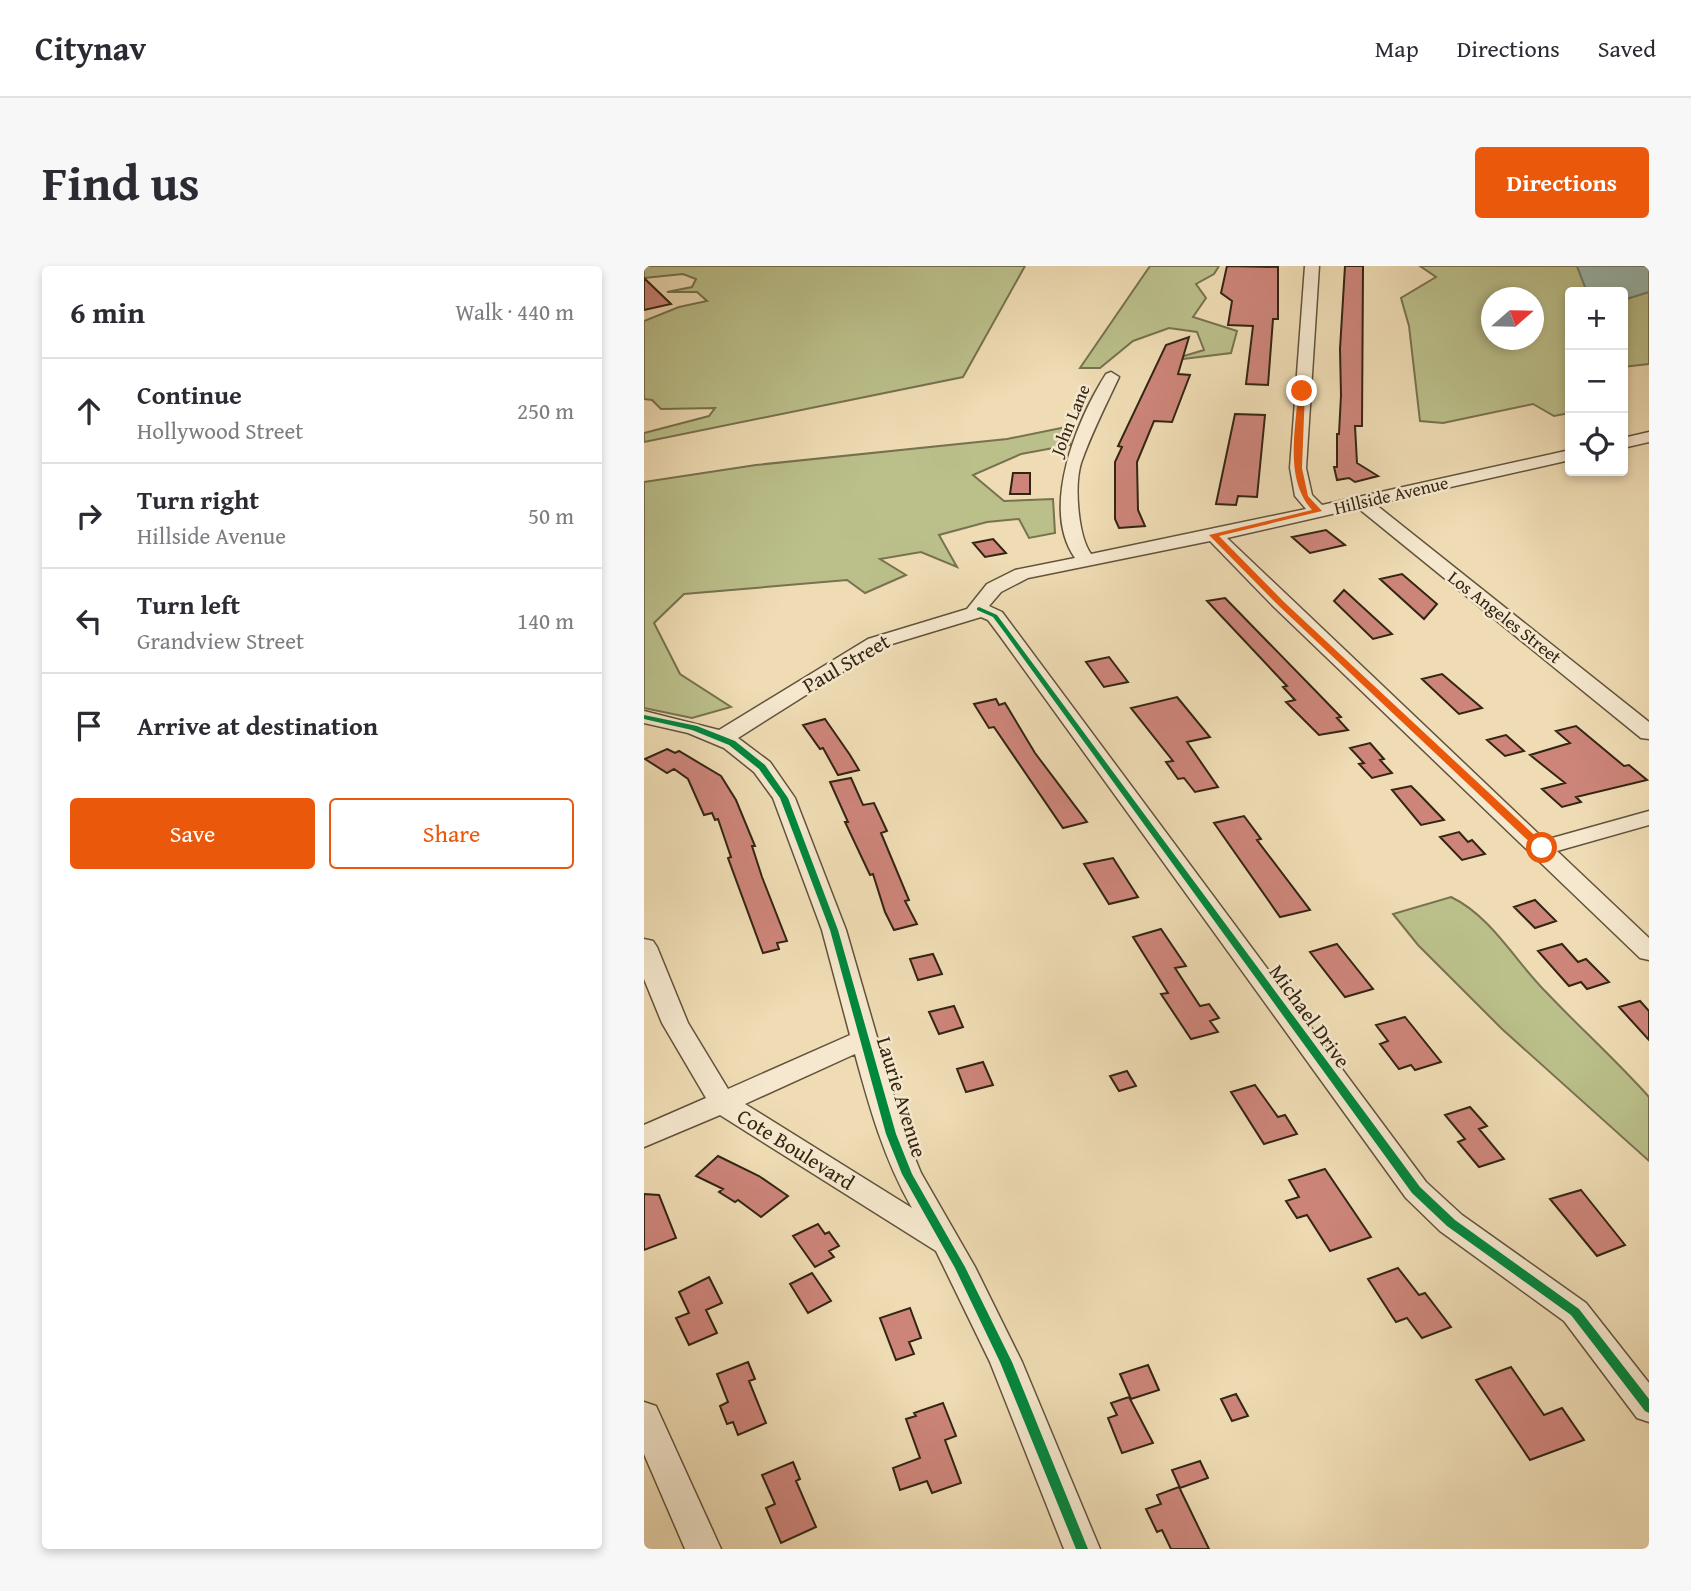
<!DOCTYPE html>
<html lang="en">
<head>
<meta charset="utf-8">
<style>
  body { margin:0; font-family:"Gentium Book Plus",serif; background:#f7f7f7; color:#2b2b33 }
  .controls { position:absolute; right:21px; top:21px; display:grid; overflow:hidden; border-radius:7px; box-shadow:0 4px 10px #0003 }
  .controls button { width:63px; height:63px; display:grid; place-items:center; padding:0; border:0; border-bottom:2px solid #e1e1e2; background:#fff; color:#2b2b33; font:35px sans-serif }
  .compass { position:absolute; left:837px; top:21px; width:63px; height:63px; border-radius:50%; background:#fff; box-shadow:0 4px 10px #0003; rotate:70deg }
  .stop { position:absolute; width:21px; height:21px; margin:-16px; border:5px solid #ea580c; border-radius:50%; background:#fff }
  .stop.end { background:#ea580c; border-color:#fff; box-shadow:0 2px 7px #0008 }
  .list { margin:0; padding:0; list-style:none }
  h2 { display:flex; justify-content:space-between; align-items:center; height:91px; margin:0; padding:0 28px; font-size:30px }
  h2 small { font-size:23px; font-weight:400; color:#7c7c81 }
  .list li { display:grid; grid-template-columns:46px 1fr auto; gap:21px; align-items:center; box-sizing:border-box; height:105px; padding:0 28px; border-top:2px solid #e1e1e2 }
  .list b { display:block; font-size:26px; white-space:nowrap }
  .list p { margin:0; font-size:23px; white-space:nowrap; color:#7c7c81 }
  .list em { font-size:23px; font-style:normal; color:#7c7c81 }
  .actions { display:flex; gap:14px; padding:21px 28px }
  .actions a { flex:1; padding:16px 0; border:2px solid #ea580c; border-radius:7px; text-align:center; font-size:24px; color:#ea580c }
  .actions .main { background:#ea580c; color:#fff }
  .icon { flex:none; width:38px; height:38px; fill:none; stroke:currentColor; stroke-width:2; stroke-linecap:round; stroke-linejoin:round }
  .map { position:relative; flex:none; width:1005px; height:1283px; overflow:hidden; border-radius:7px }
  header { display:flex; align-items:center; gap:42px; box-sizing:border-box; height:98px; padding:0 35px; background:#fff; border-bottom:2px solid #e1e1e2 }
  header strong { font-size:33px }
  nav { display:flex; gap:38px; margin-inline-start:auto; font-size:24px }
  .intro { display:flex; align-items:center; justify-content:space-between; box-sizing:border-box; height:168px; padding:0 42px }
  h1 { margin:0; font-size:49px }
  .button { padding:18px 32px; border-radius:7px; background:#ea580c; color:#fff; font-size:24px; font-weight:700 }
  main { display:flex; gap:42px; padding:0 42px }
  aside { flex:1; background:#fff; border-radius:7px; box-shadow:0 4px 10px #0003 }
  .map>svg:first-child { display:block }
</style>
</head>
<body>
<header>
<strong>Citynav</strong>
<nav><a>Map</a><a>Directions</a><a>Saved</a></nav>
</header>
<div class="intro"><h1>Find us</h1><a class="button">Directions</a></div>
<main>
<aside>
<h2>6 min<small>Walk · 440 m</small></h2>
<ul class="list">
<li><svg class="icon" aria-label="ahead" viewBox="0 0 24 24"><path d="M12 20V5M6 11l6-6 6 6"/></svg><div><b>Continue</b><p>Hollywood Street</p></div><em>250 m</em></li>
<li><svg class="icon" aria-label="right" viewBox="0 0 24 24"><path d="M7 20v-9h11M14 6l5 5-5 5"/></svg><div><b>Turn right</b><p>Hillside Avenue</p></div><em>50 m</em></li>
<li><svg class="icon" aria-label="left" viewBox="0 0 24 24"><path d="M17 20v-9H6M10 6l-5 5 5 5"/></svg><div><b>Turn left</b><p>Grandview Street</p></div><em>140 m</em></li>
<li><svg class="icon" aria-label="arrive" viewBox="0 0 24 24"><path d="M6 21V4h12l-3 4 3 4H6"/></svg><div><b>Arrive at destination</b></div></li>
</ul>
<div class="actions"><a class="main">Save</a><a>Share</a></div>
</aside>
<div class="map">
<svg width="1005" height="1283" viewBox="0 0 1005 1283">
  <rect width="100%" height="100%" fill="#efdcb4"/>
  <filter id="stains"><feTurbulence type="fractalNoise" baseFrequency=".00286" numOctaves="4"/><feColorMatrix values="0 0 0 0 .2 0 0 0 0 .09 0 0 0 0 .02 0 0 0 .5 -.17"/></filter>
  <radialGradient id="worn" r=".72"><stop offset=".6" stop-color="#630" stop-opacity="0"/><stop offset="1" stop-color="#630" stop-opacity=".3"/></radialGradient>
  <path fill="#bbc08b" stroke="#77724f" stroke-width="2" fill-rule="evenodd" d="M0 0H381L319 111 0 176V167L65 150 71 142 17 143 8 134 0 133V55L35 41 63 35 53 26H23L48 21 52 13 39 8 0 12Z
    M506 0H575L570 8 552 18 562 32 549 51 593 65 587 87 523 95 560 84 553 66 525 62 489 75 456 102H436Z
    M776 0H933L943 26H926V147L910 150 889 138 799 157 776 155 765 60 757 32 792 11ZM848 32H890V74H848Z
    M1005 26V98L979 101V34Z
    M427 160 426 179 377 188 329 209 360 235 409 233 411 267 385 272 375 253 343 256 295 269 313 301 277 286 236 293 262 309 221 327 203 314 40 328 10 357 36 408 87 441 48 452 0 442V216L112 199 363 173Z
    M807 631C847 650 871 695 902 726 936 762 972 794 1005 831V895L858 763 774 679 749 648Z"/>
  <path fill="#9abbb1" stroke="#717f72" stroke-width="2" d="M933 0H1005V26L979 34V26H943Z"/>
  <path fill="#cd857a" stroke="#332513" stroke-width="2" d="M583 0 634 1V53H629L624 119 602 118 609 60 584 59 588 35 577 27Z
    M701 0H719L718 160H711L713 197 734 210 711 216 705 212 693 214 690 201H693V168H695L697 129 696 83Z
    M0 12 27 38 0 44Z
    M545 71 534 108 546 109 528 156 510 155 493 196 494 244 501 260 475 262 471 253V196L478 181 474 180 522 79Z
    M591 148 621 149 613 231 594 230 592 239 572 238Z
    M369 207H386V228H366Z
    M682 264 701 279 666 287 648 271Z
    M349 273 362 287 341 291 329 277Z
    M758 308 793 338 780 353 736 313Z
    M700 324 748 368 729 373 690 335Z
    M581 332 697 451 693 452 704 464 675 469 642 436 651 434 639 421 643 420 563 335Z
    M465 391 484 416 460 421 442 396Z
    M798 408 838 442 815 448 778 413Z
    M533 431 566 471 543 476 574 521 551 526 540 512 534 513 522 496 529 495 487 442Z
    M352 433 355 439 361 437 391 487 443 556 419 562 350 461 345 462 330 438Z
    M181 453 206 489 215 504 194 509 179 482 176 483 159 459Z
    M932 460 980 500 985 499 1003 514 932 531 937 536 918 541 898 523 921 517 886 489 926 477 912 465Z
    M862 469 880 485 861 490 843 474Z
    M726 477 740 493 736 494 748 507 728 512 715 498 720 497 706 482Z
    M23 483 31 487 35 485 77 510 92 534 111 580H108L118 611 143 675 133 677 135 683 119 687 84 592 87 591 74 553 71 554 68 547 60 549 44 513 30 503 23 507 1 493Z
    M207 512 219 539 230 537 243 565 237 567 265 634 261 635 273 658 250 664 241 646 229 608 226 609 201 556H204L186 516Z
    M767 520 775 528 800 554 777 559 748 524Z
    M600 550 617 573 613 574 666 644 636 651 570 557Z
    M815 566 824 576 828 574 841 588 818 594 796 571Z
    M469 592 494 631 465 638 440 598Z
    M891 634 912 655 891 662 870 641Z
    M517 663 542 700 531 702 556 740 565 738 575 752 566 755 574 766 547 773 517 728 524 727 489 671Z
    M693 678 729 723 701 731 666 686Z
    M918 678 934 696 942 693 965 716 943 723 937 716 925 720 894 685Z
    M289 688 298 708 274 714 266 693Z
    M996 735 1005 745V774L975 741Z
    M310 740 319 761 295 768 285 746Z
    M761 751 797 796 771 804 767 799 755 803 736 778 744 775 732 759Z
    M339 796 349 819 322 826 313 803Z
    M483 805 492 820 475 825 466 810Z
    M611 819 634 851 641 849 653 868 620 878 587 826Z
    M826 841 843 860 835 863 860 893 835 901 814 876 821 873 801 849Z
    M74 890 115 910 144 930 117 951 94 934 91 936 75 926 79 923 52 910Z
    M681 903 727 971 686 985 663 949 653 952 642 935 655 931 645 914Z
    M937 924 981 979 953 990 906 933Z
    M0 928 15 929 32 972 0 984Z
    M174 958 181 968 185 966 195 980 185 985 190 991 171 1001 149 970Z
    M754 1002 775 1029 781 1027 807 1061 778 1072 763 1052 752 1056 724 1013Z
    M168 1007 187 1035 164 1047 146 1018Z
    M65 1011 78 1037 62 1044 73 1067 45 1079 32 1052 45 1047 35 1026Z
    M266 1042 277 1072 265 1076 270 1088 252 1094 236 1052Z
    M104 1096 111 1113 105 1115 122 1157 94 1169 89 1156 83 1158 76 1140 84 1136 73 1108Z
    M504 1099 515 1124 487 1133 476 1108Z
    M867 1101 900 1149 918 1142 940 1174 886 1194 832 1114Z
    M592 1128 604 1150 588 1155 577 1133Z
    M485 1131 509 1177 478 1187 464 1152 473 1149 467 1137Z
    M299 1137 312 1170 301 1174 317 1217 288 1227 283 1215 256 1224 249 1202 276 1192 262 1153 272 1150 270 1147Z
    M556 1195 564 1212 536 1222 528 1204Z
    M149 1196 156 1213 152 1215 172 1261 137 1277 122 1242 131 1238 118 1209Z
    M535 1221 565 1283H527L518 1264 513 1266 502 1243 517 1238 513 1229Z"/>
  <g fill="none" stroke-linecap="round" stroke-linejoin="round">
    <g stroke="#62533b" stroke-width="3">
      <path id="minor" d="M661 0H675L662 202 668 229 678 239 926 184V194L731 238 1005 456V473L997 472 714 242 583 272 901 574 1005 545V559L913 585 1005 672V694L996 692 630 341 566 275 384 312 357 326 345 340 358 346 782 916 818 949 942 1037 1005 1117V1156L993 1152 920 1055 796 965 762 932 356 370 344 354 337 351 238 381 94 472 126 496 151 532 202 664 261 868 277 907 331 1001 378 1096 456 1283H420L346 1096 292 985 76 849 0 881V859L62 832 18 757 0 713V673L9 675 13 681 44 757 84 823 206 769 178 664 129 532 110 506 80 482 44 467 0 457V445L75 464 224 373 323 343 343 318 371 304 431 292C396 242 433 154 462 108L467 106 475 111C462 139 447 168 437 197 430 220 434 270 447 288L662 243 651 230 646 202ZM211 788C226 843 240 893 268 942L101 838Z
        M1005 166V176L979 182V172Z
        M0 1136 12 1140 77 1283H41L0 1188Z"/>
    </g>
    <use href="#minor" fill="#f5e8ce" fill-rule="evenodd"/>
    <g stroke="#f5e8ce" stroke-width="4">
      <path id="cycleway" d="M335 341 353 349 776 921 811 954 935 1043 1005 1133V1147L1001 1145 927 1049 803 960 768 927 361 367 349 351 333 344V342Z
        M0 449 53 460 91 475 121 499 144 532 194 664 252 868 268 908 321 1001 368 1096 444 1283H432L356 1096 311 1002 258 908 242 868 186 664 136 532 115 503 85 479 48 464 0 453Z"/>
    </g>
    <use href="#cycleway" fill="#00873e" fill-rule="evenodd"/>
  </g>
  <path fill="#ea580c" d="M658 123 661 125 658 202 664 230 678 245 575 270 640 336 902 580V584H894L634 339 565 269 668 244C640 213 652 164 654 125Z"/>
  <g text-anchor="middle" dominant-baseline="central" stroke-width="5" stroke-linejoin="round" paint-order="stroke">
    <g font-size="18" fill="#332513" stroke="#f5e8ce">
      <text transform="translate(426 154) rotate(-68)">John Lane</text>
      <text transform="translate(747 229) rotate(-13)">Hillside Avenue</text>
      <text transform="translate(861 351) rotate(38)">Los Angeles Street</text>
    </g>
    <g font-size="21" fill="#332513" stroke="#f5e8ce">
      <text transform="translate(202 397) rotate(-30)">Paul Street</text>
      <text transform="translate(666 750) rotate(54)">Michael Drive</text>
      <text transform="translate(258 831) rotate(73)">Laurie Avenue</text>
      <text transform="translate(152 883) rotate(32)">Cote Boulevard</text>
    </g>
  </g>
  <rect width="100%" height="100%" filter="url(#stains)"/>
  <rect width="100%" height="100%" fill="url(#worn)"/>
</svg>
<div class="controls">
<button>+</button>
<button>−</button>
<button><svg class="icon" aria-label="locate" viewBox="0 0 24 24"><circle cx="12" cy="12" r="6"/><path d="M12 2v4M12 18v4M2 12h4M18 12h4"/></svg></button>
</div>
<svg class="compass" viewBox="-18 -18 36 36"><path d="M0-13l5 13h-10z" fill="#e53935"/><path d="M0 13l5-13h-10z" fill="#7c7c81"/></svg>
<div class="stop" style="left:898px;top:582px"></div>
<div class="stop end" style="left:658px;top:125px"></div>
</div>
</main>
</body>
</html>
